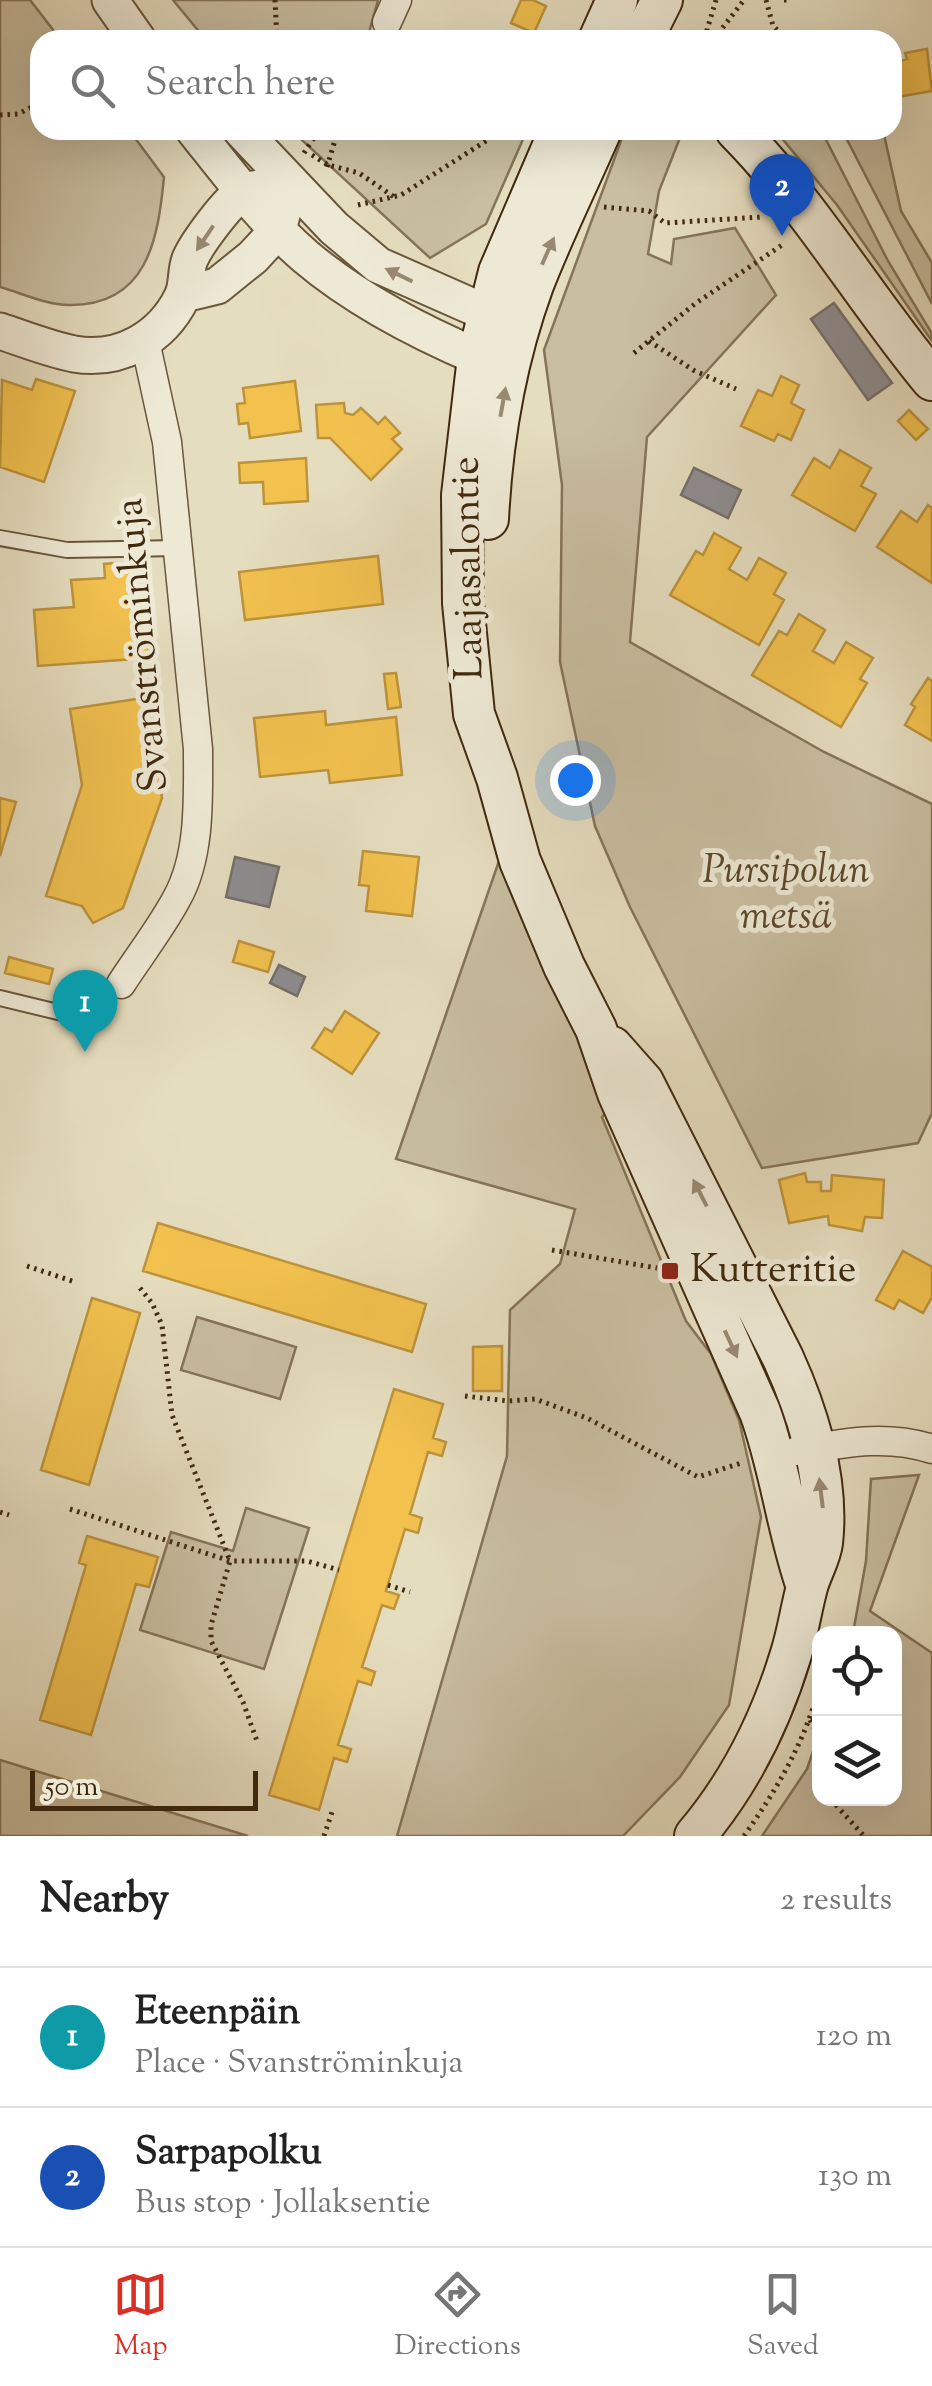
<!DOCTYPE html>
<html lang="en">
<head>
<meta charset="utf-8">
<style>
  body { margin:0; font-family:"Sorts Mill Goudy",serif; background:#f6f6f6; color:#222 }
  .controls { position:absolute; right:30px; bottom:30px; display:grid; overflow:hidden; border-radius:20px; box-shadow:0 10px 40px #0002 }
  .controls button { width:90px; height:90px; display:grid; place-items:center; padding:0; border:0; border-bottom:2px solid #e0e0e0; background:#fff; color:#222; font:50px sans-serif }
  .scale { position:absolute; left:30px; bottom:25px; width:228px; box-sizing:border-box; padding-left:10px; border:5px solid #41290e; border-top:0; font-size:28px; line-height:35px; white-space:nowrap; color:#41290e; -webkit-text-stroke:8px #eee9d5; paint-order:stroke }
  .you { position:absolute; left:575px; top:780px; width:35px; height:35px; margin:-25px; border:8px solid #fff; border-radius:50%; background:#1a73e8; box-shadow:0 0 0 15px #1a73e833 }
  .badge { display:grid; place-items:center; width:65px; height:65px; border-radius:50%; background:#d93025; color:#fff; font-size:32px; font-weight:700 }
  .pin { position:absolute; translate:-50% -82px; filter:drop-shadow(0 2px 5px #0008) }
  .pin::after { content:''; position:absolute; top:52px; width:35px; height:30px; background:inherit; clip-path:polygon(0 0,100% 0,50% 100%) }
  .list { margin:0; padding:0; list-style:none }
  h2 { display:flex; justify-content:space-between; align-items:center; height:130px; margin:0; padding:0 40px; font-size:42px }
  h2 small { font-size:32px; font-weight:400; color:#767676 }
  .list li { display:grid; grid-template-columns:65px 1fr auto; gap:30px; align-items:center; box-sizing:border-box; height:140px; padding:0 40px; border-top:2px solid #e0e0e0 }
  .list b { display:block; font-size:38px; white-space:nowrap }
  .list p { margin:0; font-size:32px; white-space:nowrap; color:#767676 }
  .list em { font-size:32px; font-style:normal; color:#767676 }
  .icon { flex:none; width:55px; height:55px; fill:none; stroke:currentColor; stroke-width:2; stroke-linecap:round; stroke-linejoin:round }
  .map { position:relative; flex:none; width:932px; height:1836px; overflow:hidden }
  .search { position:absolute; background:#fff; box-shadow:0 10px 40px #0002; left:30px; right:30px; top:30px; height:110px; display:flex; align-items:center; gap:25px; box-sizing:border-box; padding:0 35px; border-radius:30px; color:#767676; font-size:38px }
  .sheet { height:410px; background:#fff }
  nav { display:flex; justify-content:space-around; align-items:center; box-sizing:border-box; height:140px; border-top:2px solid #e0e0e0; background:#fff; font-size:28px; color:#767676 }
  nav a { display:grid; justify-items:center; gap:5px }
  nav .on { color:#d93025 }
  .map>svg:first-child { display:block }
</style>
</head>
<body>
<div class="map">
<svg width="932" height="1836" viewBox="0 0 932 1836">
  <rect width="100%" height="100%" fill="#e5ddbf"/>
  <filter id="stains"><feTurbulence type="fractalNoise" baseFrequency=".002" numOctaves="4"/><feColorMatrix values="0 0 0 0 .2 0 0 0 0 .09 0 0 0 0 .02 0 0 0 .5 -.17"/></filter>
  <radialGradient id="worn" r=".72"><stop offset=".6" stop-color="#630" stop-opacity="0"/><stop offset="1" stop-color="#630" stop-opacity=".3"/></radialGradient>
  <path fill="#c9bea1" stroke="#857458" stroke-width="2.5" d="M0 0H30L61 40H40V130H129L164 177C158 240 147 306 69 305 47 305 21 293 0 287Z
    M173 0H378L367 40H206Z
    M291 130H527L486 224 430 258Z
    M625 130H683L659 191 648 254 671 264 674 239 735 228 776 295 647 437 630 642 824 752 932 804V1113L918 1143 762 1168 630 907 595 826 560 662 562 485 544 350Z
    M775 130H821L888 261 931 332 932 341 837 205Z
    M842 130H883L901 211 932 263V304Z
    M500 858 611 1107 602 1117 686 1321 711 1354 739 1420 761 1517 729 1705 680 1777 623 1836H397L507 1456 510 1310 560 1264 575 1209 396 1159Z
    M197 1317 296 1347 280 1399 181 1370Z
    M919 1475 870 1611 932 1653V1836H762L807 1769 819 1734 820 1798H894V1634L853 1633 866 1561 871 1479Z
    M246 1508 309 1528 264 1669 140 1630 171 1532 233 1551Z
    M0 1760 248 1836H0Z"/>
  <path fill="#f2c14e" stroke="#bd933b" stroke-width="2.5" d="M521 0H533L546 6 534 33 511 23Z
    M927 49 932 91 892 98V62L907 59 905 53Z
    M781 376 799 385 791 403 804 410 791 440 778 434 774 441 741 426 758 390 772 396Z
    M36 379 75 391 44 482 0 467 2 380 32 390Z
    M295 381 301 431 250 438 248 423 239 424 237 404 245 403 243 388Z
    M344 403 345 413 353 415 361 408 378 424 385 417 400 433 392 439 402 449 371 480 330 438H318L316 405Z
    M909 410 928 429 916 440 898 421Z
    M840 450 871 468 861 486 876 494 855 531 792 495 814 458 830 468Z
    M306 458 308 501 264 504 263 482 240 483 239 463Z
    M928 505 932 508V583L877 547 901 511 917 522Z
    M714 533 741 548 729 569 747 580 759 558 786 573 774 594 784 600 759 645 670 595 696 551 703 555Z
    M378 556 383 604 245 620 239 572Z
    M142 561 149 658 38 666 34 610 74 607 71 580 105 578 104 564Z
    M799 614 825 630 813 651 834 663 846 642 873 658 860 679 867 683 841 727 752 675 779 631 787 635Z
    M396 673 401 707 388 709 384 674Z
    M928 678 932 681V741L905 725 915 707 911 704Z
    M150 697 162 798 123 908 93 923 82 906 46 896 82 785 70 709Z
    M325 711 326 725 396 717 402 775 330 783 328 770 260 777 254 718Z
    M0 798 16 802 0 856Z
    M363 851 419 857 412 916 366 911 369 886 359 885Z
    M239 941 274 952 268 972 233 962Z
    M9 957 53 969 49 984 5 973Z
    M345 1011 379 1033 352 1074 312 1048 325 1028 332 1032Z
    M805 1173 807 1182H821V1191H831L832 1175 884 1180 882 1218 865 1217 862 1231 829 1225 828 1216 789 1223 779 1180Z
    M158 1223 426 1304 412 1352 143 1271Z
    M903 1251 932 1267V1297L923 1313 899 1300 894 1309 876 1300Z
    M92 1298 140 1313 89 1485 41 1470Z
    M502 1346V1391H473V1347Z
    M394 1389 443 1404 433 1438 446 1442 442 1456 428 1452 410 1514 422 1518 418 1533 405 1529 386 1591 399 1595 394 1609 382 1605 362 1667 375 1672 371 1685 358 1681 338 1745 351 1749 347 1762 334 1758 319 1810 269 1795Z
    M87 1536 158 1557 149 1587 136 1584 91 1735 40 1720 86 1565 79 1563Z"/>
  <path fill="#8d8d92" stroke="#766f6a" stroke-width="2.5" d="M834 303 892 383 868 400 811 319Z
    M694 468 741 490 728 518 681 495Z
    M235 857 279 867 269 907 226 897Z
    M279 965 305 977 297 996 270 983Z"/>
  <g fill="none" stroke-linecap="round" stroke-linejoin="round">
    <g stroke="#6a563a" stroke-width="18">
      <path id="service" d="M0 538 67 550 178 548
        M0 998 62 1013 121 984"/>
    </g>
    <g stroke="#6a563a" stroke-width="31">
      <path id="minor" d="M387 22 397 0
        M121 984C139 956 161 928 177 898 201 855 198 796 198 749L167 442 145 341
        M797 1451C844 1443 886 1434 932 1449"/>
    </g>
    <g stroke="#6a563a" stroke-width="39">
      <path id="tertiary" d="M110 0 138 40
        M194 130C229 174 263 220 306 257 357 300 417 331 478 357L516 343 489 314 378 265 334 228 241 130
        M184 294 217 286 253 257 278 230 284 207
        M0 331C24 339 49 349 74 354 120 362 162 338 182 297 188 285 185 271 190 259 197 243 228 201 243 192 248 189 259 188 265 187"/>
    </g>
    <g stroke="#41290e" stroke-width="44">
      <path id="secondary" d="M599 40 617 0
        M642 40 662 0
        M560 130 499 272 478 357 462 495 463 603 474 714 497 778 520 861 564 966 596 1029 618 1093 760 1412C781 1470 787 1530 807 1587
        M736 130C811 206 864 298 932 380
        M488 519C492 441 506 359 533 285 553 233 579 181 601 130
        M612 1047 643 1082 783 1358C808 1413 829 1481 822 1543 820 1558 811 1572 807 1587 801 1609 798 1632 791 1654 771 1720 740 1783 695 1836"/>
    </g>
    <path stroke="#41290e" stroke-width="5" stroke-dasharray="2.5 5" stroke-linecap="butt" d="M275 0 277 40
      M716 0 707 30 712 35H717L744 0
      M766 0 773 26 787 39
      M784 0H787
      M0 115 18 114 40 103
      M304 153 319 130
      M312 155 328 165 359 173 394 197
      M327 167 338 130
      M358 205 401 195 497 134 511 130
      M604 207 649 211 665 223 762 217
      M649 341 693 370 736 389
      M634 353 696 303 785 243
      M552 1250 657 1268
      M27 1266 75 1282
      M140 1288 152 1303 162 1325 172 1415 230 1561 211 1625V1641L243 1702 258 1744
      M465 1396 508 1401 535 1399 587 1418 698 1477 741 1463
      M70 1509 230 1561H307L339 1570
      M0 1512 9 1515
      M388 1585 410 1592
      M810 1720 820 1739
      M834 1798 835 1804 864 1836
      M324 1836 333 1809
      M744 1836C775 1792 802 1747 817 1695"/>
    <use href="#service" stroke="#eee9d5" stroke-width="14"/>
    <use href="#minor" stroke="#eee9d5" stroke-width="28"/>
    <use href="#tertiary" stroke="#eee9d5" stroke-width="35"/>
    <use href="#secondary" stroke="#eee9d5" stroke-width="40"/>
  </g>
  <defs><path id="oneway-solid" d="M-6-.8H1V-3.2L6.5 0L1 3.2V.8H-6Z" transform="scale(2.5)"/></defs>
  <g fill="#988972">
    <use href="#oneway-solid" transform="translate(205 238) rotate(124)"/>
    <use href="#oneway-solid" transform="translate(548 251) rotate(-66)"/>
    <use href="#oneway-solid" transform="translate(399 275) rotate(-154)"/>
    <use href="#oneway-solid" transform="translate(503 402) rotate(-80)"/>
    <use href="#oneway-solid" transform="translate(700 1193) rotate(-117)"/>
    <use href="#oneway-solid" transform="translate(731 1344) rotate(65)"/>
    <use href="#oneway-solid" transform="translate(821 1493) rotate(-97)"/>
  </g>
  <rect fill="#8f2418" stroke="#eee9d5" stroke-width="4" x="660" y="1261" width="20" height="20" rx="5"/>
  <g text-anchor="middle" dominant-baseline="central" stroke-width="10" stroke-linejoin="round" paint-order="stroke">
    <g font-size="40" fill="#41290e" stroke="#eee9d5">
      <text transform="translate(470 568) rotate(-91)">Laajasalontie</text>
      <text transform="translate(144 645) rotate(-95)">Svanströminkuja</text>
    </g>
    <g font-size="40" font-style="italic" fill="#5c472b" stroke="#eee9d5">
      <text x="786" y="872">Pursipolun<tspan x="786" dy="46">metsä</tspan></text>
    </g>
    <g font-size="40" fill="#41290e" stroke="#eee9d5" text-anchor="start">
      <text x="690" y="1271">Kutteritie</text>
    </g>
  </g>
  <rect width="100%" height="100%" filter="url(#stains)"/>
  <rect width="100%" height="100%" fill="url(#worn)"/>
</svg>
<div class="controls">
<button><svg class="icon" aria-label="locate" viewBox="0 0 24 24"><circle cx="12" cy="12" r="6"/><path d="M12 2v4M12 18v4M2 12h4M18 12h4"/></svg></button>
<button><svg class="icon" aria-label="layers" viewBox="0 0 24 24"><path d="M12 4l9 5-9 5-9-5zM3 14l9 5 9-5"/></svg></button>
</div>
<div class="scale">50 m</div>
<div class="you"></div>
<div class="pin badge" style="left:85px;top:1052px;background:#0f9aa8">1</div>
<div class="pin badge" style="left:782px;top:236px;background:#1a4fb4">2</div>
<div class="search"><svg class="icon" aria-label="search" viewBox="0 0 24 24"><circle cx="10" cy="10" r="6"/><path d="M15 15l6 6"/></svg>Search here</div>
</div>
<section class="sheet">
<h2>Nearby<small>2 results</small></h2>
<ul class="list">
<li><span class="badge" style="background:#0f9aa8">1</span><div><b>Eteenpäin</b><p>Place · Svanströminkuja</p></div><em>120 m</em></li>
<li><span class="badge" style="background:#1a4fb4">2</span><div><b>Sarpapolku</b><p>Bus stop · Jollaksentie</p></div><em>130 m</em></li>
</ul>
</section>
<nav>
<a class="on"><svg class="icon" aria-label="map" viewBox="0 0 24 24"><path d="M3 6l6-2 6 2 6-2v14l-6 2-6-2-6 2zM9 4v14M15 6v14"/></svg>Map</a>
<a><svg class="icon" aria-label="directions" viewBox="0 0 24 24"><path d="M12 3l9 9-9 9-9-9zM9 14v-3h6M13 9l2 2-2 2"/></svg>Directions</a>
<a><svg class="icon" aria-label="saved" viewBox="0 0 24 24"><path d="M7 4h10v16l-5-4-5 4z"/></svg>Saved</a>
</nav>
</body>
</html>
